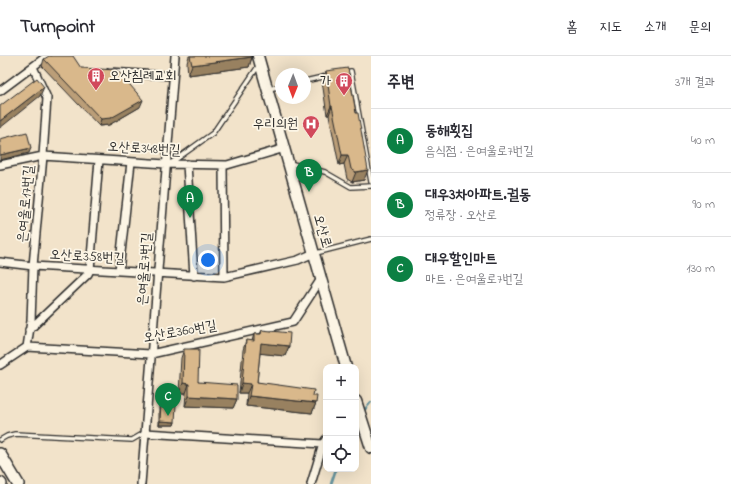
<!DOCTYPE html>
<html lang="ko">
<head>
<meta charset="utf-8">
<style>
  body { margin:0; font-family:"Indie Flower","Poor Story",sans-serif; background:#f2f2f3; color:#2b2b33 }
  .controls { position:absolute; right:12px; bottom:12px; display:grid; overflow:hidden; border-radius:8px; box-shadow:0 4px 16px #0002 }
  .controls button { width:36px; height:36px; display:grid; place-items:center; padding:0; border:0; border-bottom:1px solid #e1e1e2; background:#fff; color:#2b2b33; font:20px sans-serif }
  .compass { position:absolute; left:275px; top:12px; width:36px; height:36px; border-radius:50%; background:#fff; box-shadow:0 4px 16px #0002; rotate:181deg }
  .you { position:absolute; left:208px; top:204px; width:14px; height:14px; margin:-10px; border:3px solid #fff; border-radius:50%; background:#1a73e8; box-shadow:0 0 0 6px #1a73e833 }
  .badge { display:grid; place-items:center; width:26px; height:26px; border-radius:50%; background:#0b8043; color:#fff; font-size:13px; font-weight:700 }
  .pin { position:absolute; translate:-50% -33px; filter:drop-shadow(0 1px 2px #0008) }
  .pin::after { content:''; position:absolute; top:21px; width:14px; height:12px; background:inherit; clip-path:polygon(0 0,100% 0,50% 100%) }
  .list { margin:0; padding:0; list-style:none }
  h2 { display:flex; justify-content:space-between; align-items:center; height:52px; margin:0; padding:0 16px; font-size:17px }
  h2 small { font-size:13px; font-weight:400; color:#7c7c81 }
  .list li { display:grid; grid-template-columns:26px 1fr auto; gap:12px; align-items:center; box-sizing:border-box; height:64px; padding:0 16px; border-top:1px solid #e1e1e2 }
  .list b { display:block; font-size:15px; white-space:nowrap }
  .list p { margin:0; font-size:13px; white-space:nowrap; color:#7c7c81 }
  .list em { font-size:13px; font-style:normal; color:#7c7c81 }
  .icon { flex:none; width:22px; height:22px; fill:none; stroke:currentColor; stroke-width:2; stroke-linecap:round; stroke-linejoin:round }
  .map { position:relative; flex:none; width:371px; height:428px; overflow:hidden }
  header { display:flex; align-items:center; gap:24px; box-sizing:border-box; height:56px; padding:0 20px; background:#fff; border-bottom:1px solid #e1e1e2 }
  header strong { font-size:19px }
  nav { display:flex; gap:22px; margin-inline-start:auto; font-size:14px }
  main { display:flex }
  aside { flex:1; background:#fff }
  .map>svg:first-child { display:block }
</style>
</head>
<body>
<header>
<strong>Turnpoint</strong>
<nav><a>홈</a><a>지도</a><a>소개</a><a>문의</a></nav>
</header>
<main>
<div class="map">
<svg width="371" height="428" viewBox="0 0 371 428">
  <rect width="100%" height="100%" fill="#f2e3ca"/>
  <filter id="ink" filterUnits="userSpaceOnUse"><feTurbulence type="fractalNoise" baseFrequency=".025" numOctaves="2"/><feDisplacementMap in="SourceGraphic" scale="8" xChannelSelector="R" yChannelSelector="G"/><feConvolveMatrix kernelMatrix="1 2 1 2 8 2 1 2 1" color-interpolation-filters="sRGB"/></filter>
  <g filter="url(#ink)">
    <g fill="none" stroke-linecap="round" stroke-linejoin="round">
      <path stroke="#6795a0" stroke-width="2.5" d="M362 357 371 346
        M331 428 336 413"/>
      <g stroke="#2b2b2b" stroke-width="6">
        <path id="lane" d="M345 16 351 15 371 126
          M305 25 327 20
          M269 33 281 30
          M171 107 213 77 259 9
          M289 107 325 116 351 131 371 130
          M316 197 371 183
          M0 384 7 380 15 378 132 384 144 377"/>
      </g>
      <g stroke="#2b2b2b" stroke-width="10">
        <path id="street" d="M110 16 173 20
          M0 35 47 0
          M187 108 194 220
          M0 109 43 100 166 108 227 109 285 92
          M223 109 224 221
          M0 206 33 210 224 221 298 204 314 197
          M119 215 131 106
          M29 274 88 218 90 214 99 104
          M27 291 31 265 33 210 43 100 47 42 33 11
          M0 309 27 291 151 298 293 266 321 223
          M145 377 323 388
          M141 428 175 0
          M311 428 323 388 326 383"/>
      </g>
      <g stroke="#2b2b2b" stroke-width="13">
        <path id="secondary" d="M258 0 346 311
          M356 345 371 392"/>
      </g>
      <g stroke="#2b2b2b" stroke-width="14">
        <path id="primary" d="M0 398 18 428
          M0 427 1 428"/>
      </g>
      <use href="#lane" stroke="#fcf5e5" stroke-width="3.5"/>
      <use href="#street" stroke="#fcf5e5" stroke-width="7"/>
      <use href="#secondary" stroke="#fcf5e5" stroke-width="10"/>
      <use href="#primary" stroke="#fcf5e5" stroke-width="11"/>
    </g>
    <path fill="#bb9e78" stroke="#2b2b2b" d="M189 0H252V1L249 11 188 19 187 7Z
      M44 3 81 12 140 51 109 69 99 70 42 10Z
      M326 15 364 124 352 126 347 123 344 108 339 109 329 59H327L322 25Z
      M262 274 289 290 285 300 260 297 257 326 313 340 316 347 312 357 246 350 247 337H239L243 294 246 284 252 285 254 278H260Z
      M184 293 198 326 237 343 233 352 185 350 186 337H179L181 302Z
      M326 328V352H325V331Z
      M161 347 175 366 174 369H159V351Z"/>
    <path fill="#988161" stroke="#2b2b2b" d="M252 1 249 11 188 19 192 9Z
      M44 31 40 40 0 72V65Z
      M143 44 140 51 109 69 99 70 101 63Z
      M331 50H332L329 59H327Z
      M31 92 29 97 0 104V99Z
      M342 99H348L344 108 339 109Z
      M368 114 364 124 352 126 356 116Z
      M261 287 289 290 285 300 257 297Z
      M183 327 189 328 186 337H179Z
      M242 327 251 328 247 337H239Z
      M189 340 237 343 233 352 185 350Z
      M249 340 316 347 312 357 246 350Z
      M160 365 175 366 174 369H159Z"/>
    <path fill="#d9b88b" stroke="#2b2b2b" d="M49 0H73L81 12 117 14 143 44 111 62 101 63 44 3Z
      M190 0H252V1L192 9Z
      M348 12 356 57H358L368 114 356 116 351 113 348 99H342L332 50H331L326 15Z
      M37 22 44 31 0 65V50Z
      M27 76 31 92 0 99V83Z
      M262 274 290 277 289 290 261 287 257 326 314 334 313 340H317L316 347 249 340 251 328 242 327 246 284 254 285V278H261Z
      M184 293H199L198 326 237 329V343L189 340V328L183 327Z
      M161 347 176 348 175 366 160 365Z"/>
  </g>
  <defs>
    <g id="building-pin" transform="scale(0.9)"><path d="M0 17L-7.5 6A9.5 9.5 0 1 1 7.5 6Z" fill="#d1495b" stroke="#fcf5e5"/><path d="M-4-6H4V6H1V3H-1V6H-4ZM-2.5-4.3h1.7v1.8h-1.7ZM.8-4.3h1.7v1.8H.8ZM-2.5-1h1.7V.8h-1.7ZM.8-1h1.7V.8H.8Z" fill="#fff"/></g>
    <g id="hospital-pin" transform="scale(0.9)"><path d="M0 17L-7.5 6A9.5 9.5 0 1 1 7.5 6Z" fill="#d1495b" stroke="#fcf5e5"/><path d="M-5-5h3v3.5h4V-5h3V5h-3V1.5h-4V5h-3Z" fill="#fff"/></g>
  </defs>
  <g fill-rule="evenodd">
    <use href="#building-pin" x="96" y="20"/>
    <use href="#building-pin" x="344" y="25"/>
    <use href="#hospital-pin" x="311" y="68"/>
  </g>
  <g text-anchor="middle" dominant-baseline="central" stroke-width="3.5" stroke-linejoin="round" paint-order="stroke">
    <g font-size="14" fill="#2b2b2b" stroke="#fcf5e5" text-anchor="end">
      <text x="109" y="20" text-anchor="start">오산침례교회</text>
      <text x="331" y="25">가</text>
      <text x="298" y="68">우리의원</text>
    </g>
    <g font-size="14" fill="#2b2b2b" stroke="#fcf5e5">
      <text transform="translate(144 93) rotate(3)">오산로348번길</text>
      <text transform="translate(26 148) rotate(-85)">은여울로17번길</text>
      <text transform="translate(322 175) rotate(74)">오산로</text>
      <text transform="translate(87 201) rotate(3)">오산로358번길</text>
      <text transform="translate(145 213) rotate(-86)">은여울로7번길</text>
      <text transform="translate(180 276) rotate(-10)">오산로360번길</text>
    </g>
  </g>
</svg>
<div class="controls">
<button>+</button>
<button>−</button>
<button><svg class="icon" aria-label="locate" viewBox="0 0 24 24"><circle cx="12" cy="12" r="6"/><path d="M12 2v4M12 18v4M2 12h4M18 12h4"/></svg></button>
</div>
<svg class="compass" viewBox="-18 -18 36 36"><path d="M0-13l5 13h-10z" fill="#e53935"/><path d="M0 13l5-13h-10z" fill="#7c7c81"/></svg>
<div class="you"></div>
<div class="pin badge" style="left:190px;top:162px">A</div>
<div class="pin badge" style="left:309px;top:136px">B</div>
<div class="pin badge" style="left:168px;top:360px">C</div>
</div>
<aside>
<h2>주변<small>3개 결과</small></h2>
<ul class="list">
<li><span class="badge">A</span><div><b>동해횟집</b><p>음식점 · 은여울로7번길</p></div><em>40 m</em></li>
<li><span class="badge">B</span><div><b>대우3차아파트.궐동</b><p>정류장 · 오산로</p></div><em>90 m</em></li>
<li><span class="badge">C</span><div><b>대우할인마트</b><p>마트 · 은여울로7번길</p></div><em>130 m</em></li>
</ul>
</aside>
</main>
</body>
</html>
